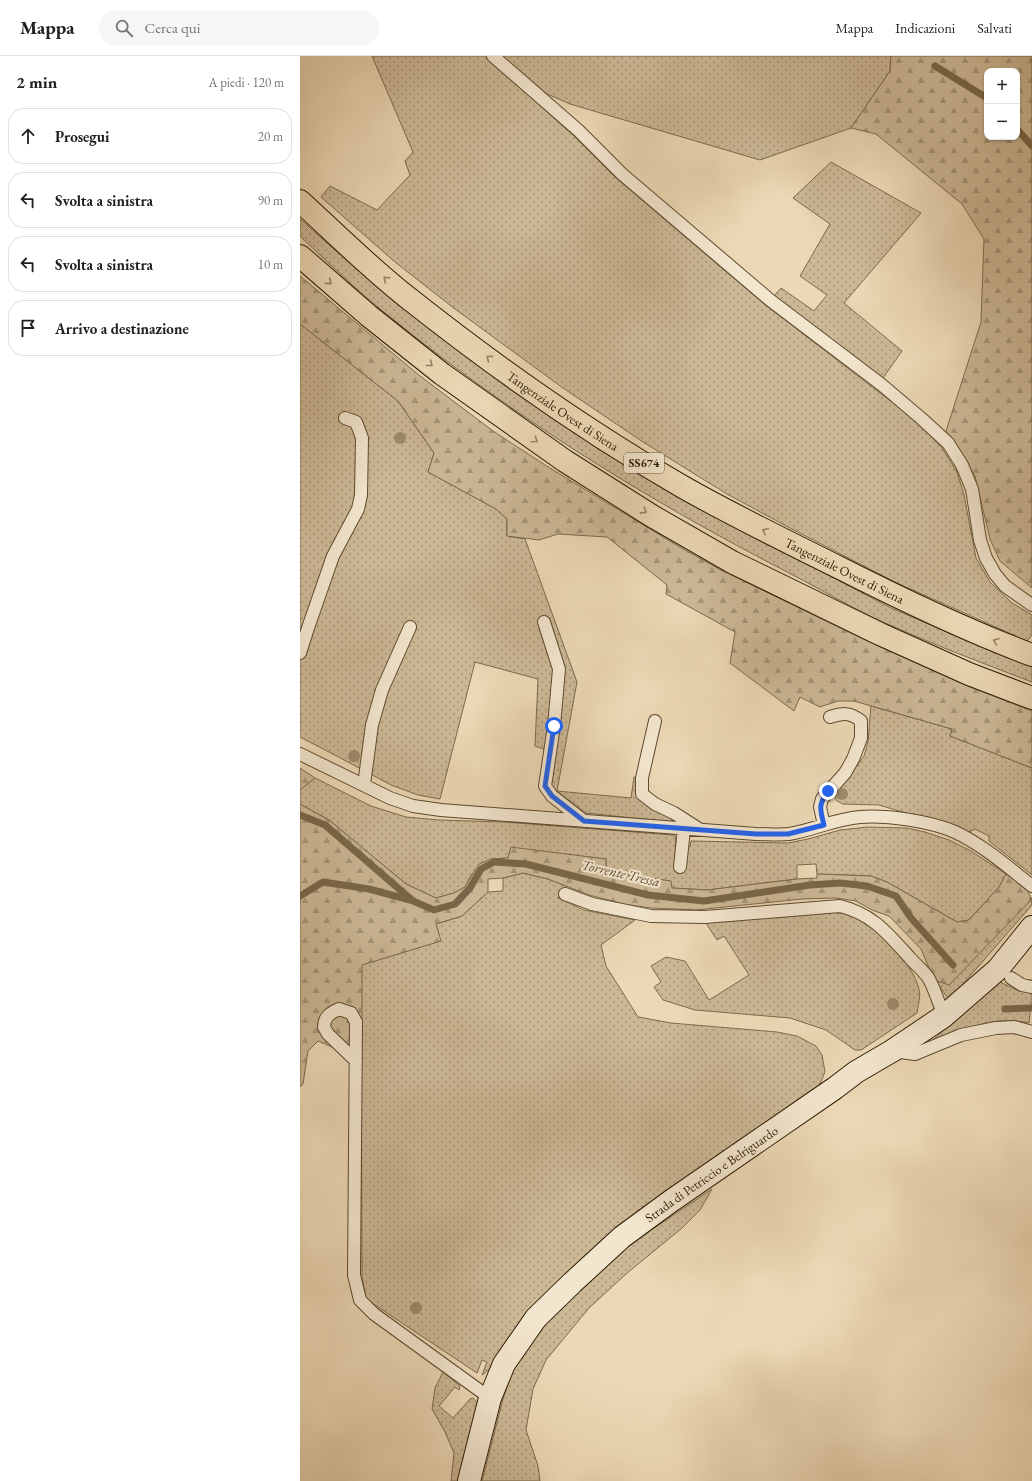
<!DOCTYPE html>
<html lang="it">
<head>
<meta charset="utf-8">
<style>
  body { margin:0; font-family:"EB Garamond",serif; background:#f6f6f6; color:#202124 }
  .controls { position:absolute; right:12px; top:12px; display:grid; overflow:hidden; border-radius:8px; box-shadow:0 1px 3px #0004 }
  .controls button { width:36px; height:36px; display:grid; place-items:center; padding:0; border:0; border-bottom:1px solid #e0e0e0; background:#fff; color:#202124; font:20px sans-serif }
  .stop { position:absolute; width:12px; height:12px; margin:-9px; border:3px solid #2563eb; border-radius:50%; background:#fff }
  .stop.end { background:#2563eb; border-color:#fff; box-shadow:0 1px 4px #0008 }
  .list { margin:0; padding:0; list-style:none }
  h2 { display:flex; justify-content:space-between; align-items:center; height:52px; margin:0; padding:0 16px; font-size:17px }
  h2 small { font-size:13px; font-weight:400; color:#757577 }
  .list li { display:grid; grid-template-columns:26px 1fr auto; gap:12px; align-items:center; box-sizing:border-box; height:56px; margin:0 8px 8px; padding:0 8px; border:1px solid #e0e0e0; border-radius:16px }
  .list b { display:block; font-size:15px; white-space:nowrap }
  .list em { font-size:13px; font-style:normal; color:#757577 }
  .icon { flex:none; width:22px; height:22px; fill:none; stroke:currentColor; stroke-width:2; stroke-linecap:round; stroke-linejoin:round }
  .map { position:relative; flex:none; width:732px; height:1425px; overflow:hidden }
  header { display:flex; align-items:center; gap:24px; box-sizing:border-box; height:56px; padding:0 20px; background:#fff; border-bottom:1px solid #e0e0e0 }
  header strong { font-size:19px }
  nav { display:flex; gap:22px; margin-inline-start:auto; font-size:14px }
  .search { width:280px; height:36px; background:#f6f6f6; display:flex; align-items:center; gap:10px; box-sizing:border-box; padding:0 14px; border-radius:22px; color:#757577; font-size:15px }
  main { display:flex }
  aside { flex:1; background:#fff }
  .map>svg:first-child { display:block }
</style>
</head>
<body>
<header>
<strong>Mappa</strong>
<div class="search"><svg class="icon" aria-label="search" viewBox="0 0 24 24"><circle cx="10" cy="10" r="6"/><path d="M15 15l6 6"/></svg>Cerca qui</div>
<nav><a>Mappa</a><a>Indicazioni</a><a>Salvati</a></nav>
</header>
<main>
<aside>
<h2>2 min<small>A piedi · 120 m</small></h2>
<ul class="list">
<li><svg class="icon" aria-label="ahead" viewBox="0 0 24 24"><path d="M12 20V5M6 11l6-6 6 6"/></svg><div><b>Prosegui</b></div><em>20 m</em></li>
<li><svg class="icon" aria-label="left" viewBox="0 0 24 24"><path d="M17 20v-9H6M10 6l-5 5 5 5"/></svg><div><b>Svolta a sinistra</b></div><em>90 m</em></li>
<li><svg class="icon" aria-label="left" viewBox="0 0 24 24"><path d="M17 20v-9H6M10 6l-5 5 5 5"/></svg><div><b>Svolta a sinistra</b></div><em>10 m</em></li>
<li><svg class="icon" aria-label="arrive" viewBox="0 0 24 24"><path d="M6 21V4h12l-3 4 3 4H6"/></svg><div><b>Arrivo a destinazione</b></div></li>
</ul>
</aside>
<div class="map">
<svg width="732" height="1425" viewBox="0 0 732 1425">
  <defs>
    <pattern id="grass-dots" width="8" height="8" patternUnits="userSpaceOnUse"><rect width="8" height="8" fill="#ccb896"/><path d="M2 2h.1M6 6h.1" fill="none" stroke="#a69578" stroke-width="1.8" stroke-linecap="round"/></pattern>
    <pattern id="forest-firs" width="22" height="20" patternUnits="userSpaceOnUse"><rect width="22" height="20" fill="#ccb896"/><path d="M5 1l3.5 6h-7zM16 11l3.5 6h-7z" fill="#a69578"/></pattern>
  </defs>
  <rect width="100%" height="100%" fill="#ecd8b5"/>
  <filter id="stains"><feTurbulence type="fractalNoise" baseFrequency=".005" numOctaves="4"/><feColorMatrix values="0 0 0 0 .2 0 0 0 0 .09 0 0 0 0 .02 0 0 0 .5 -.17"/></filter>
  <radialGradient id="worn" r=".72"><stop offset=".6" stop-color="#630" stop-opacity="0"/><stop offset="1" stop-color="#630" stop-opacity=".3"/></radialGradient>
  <path fill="url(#grass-dots)" stroke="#7c6a4c" d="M72 0H184L273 79 316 122 464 248 618 366 642 392 657 416 664 439 676 502 690 526 712 547 732 559V579L727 585 597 527 488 471 427 438 343 386 263 332 155 253 95 206 21 141 30 130 77 154 110 119 105 105 113 96Z
    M198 0H591L590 15 551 72 460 104 270 48 245 37Z
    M531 106 621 157 544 247 602 295 583 322 474 240 481 232 514 255 527 239 500 220 530 168 493 142Z
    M0 163 76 230 208 332 326 410 397 450 589 551 670 586 732 610V626C682 607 632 588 583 566 552 552 522 534 491 518 341 441 196 350 67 242 44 222 22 201 0 180Z
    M0 268 98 345 134 397 128 416 196 453 207 463V480L225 483 277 626 257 735 331 742 334 721H337L336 727 338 741 372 762V766L286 757 257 735 254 750 242 736 244 693 235 690 238 623 175 606 140 743 118 739 91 729 31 697 0 681Z
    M571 650 652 673 650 680 732 712V819L689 785V780L675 773 669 776 579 749 543 748 537 745 535 742 536 738 564 700 568 685Z
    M15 722 71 750 106 761 139 764 204 766 373 779 376 781 375 791 390 790 391 785 488 787 508 783 540 774 568 771 607 772 625 776 649 784 671 795 706 818 699 831 669 864 657 866 587 826 571 820 517 818 516 808 497 809V823L407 834 372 832 370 825 306 816V803L211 792 208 802 191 803 171 819 165 831 154 837 136 842 106 828 29 764 0 748V733Z
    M223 817 248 823 267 830 258 842 284 854 335 864 301 889 306 910 338 961 371 967 477 976 497 980 516 990 522 999 525 1016 519 1030 368 1135 199 1301 190 1313 182 1319 187 1306 182 1304 177 1317 66 1243 62 1221 61 909 140 885 136 868 162 860 188 836 203 835V822Z
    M731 841 732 849 649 944 633 921 730 845Z
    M529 856C542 856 555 860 567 866 585 876 614 912 619 933 621 940 618 949 617 957L561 994H555L526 974 490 962 395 954 363 944 354 931 361 926 351 910 366 901 385 905 409 944 449 919 424 880 417 884 406 867Z
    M698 925 719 935 732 937V947L731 948 729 967C688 958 658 976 623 993Z
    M412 1133 400 1154 382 1172 326 1218 289 1252 246 1304 233 1333 226 1374 238 1410 240 1425H182L203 1343 213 1312 245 1267 329 1189Z
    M143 1316 160 1330 159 1334 155 1331 139 1350 153 1362 170 1343 173 1342 178 1348 162 1425H151L154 1397 145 1376 132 1353 135 1332Z"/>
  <path fill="url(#forest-firs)" stroke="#7c6a4c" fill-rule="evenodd" d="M591 0H732V532L700 505 690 483 675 420 646 375 681 266 684 183 662 148 576 78 551 72 590 15ZM687 15H717V81H687Z
    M0 220 120 320 193 375 245 409 378 490 419 513 563 583 670 631 732 655V712L650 680 652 673 554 645H538L520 651 500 641 494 655 430 607 435 576 366 538 367 529 307 481 258 478 239 484 207 480V463L196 453 128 416 134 397 98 345 0 268Z
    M0 712 15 722 0 734Z
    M0 748 29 764 106 828 136 842 154 837 165 831 179 808 191 803 208 802 211 791 306 803V816L371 825 372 832 407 834 497 823 517 822V818L571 820 587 826 657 866 669 864 699 831 706 818C716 824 732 832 730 845L649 929 637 925 633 921 621 893 589 860 572 854 556 845 536 842 502 843 396 854 351 852 324 848 289 839 248 823 223 817 203 822 188 823V836L162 860 136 868 141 885 62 909V1004L18 985 8 995 3 1028 0 1031Z"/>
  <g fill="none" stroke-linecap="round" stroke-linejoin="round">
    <path stroke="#796648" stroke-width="7" d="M635 10 687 42
      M717 73 732 90
      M0 759 25 769 113 845 134 854 155 848 170 832 181 813 194 806 226 808 348 839 404 845 510 829 540 827 567 830 596 840 611 862 653 909
      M0 840 23 826 69 833 110 844
      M705 953 732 952"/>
    <g stroke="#5d4a2e" stroke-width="14">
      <path id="lane" d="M193 0 278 74 322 118 470 244 582 329 622 363 648 387 662 409 672 433 680 484 686 502 695 518 705 530 732 549
        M244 566 259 613 254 670 245 730 252 740 284 765
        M0 597 8 572 33 500 58 453 61 439 62 382 56 366 45 362
        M355 665 342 722V738L355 748 374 757 399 773
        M0 698 90 742 113 750 141 754 456 778C467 778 479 779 489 778 513 774 535 763 560 761 587 759 630 765 655 776 683 789 708 811 732 830
        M64 729 72 669 82 634 110 571
        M524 769 520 751 522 743 545 717 553 703 561 682V665C550 656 543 657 530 661
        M380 811 384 773
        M265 838 292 848 351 860 405 861 540 850C573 858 588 878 610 902 616 909 624 915 629 923 635 934 639 948 644 960
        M711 922 722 929 732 931
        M593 995 615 998 661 979 696 972 714 971 732 976
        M56 1005 28 978 24 971C24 961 30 957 39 953L51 957 56 966 54 1219 60 1244 74 1258 190 1342"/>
    </g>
    <g stroke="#2d1b01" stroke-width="24">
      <g id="secondary">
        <path id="s1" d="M169 1425 190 1342 204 1308 236 1262 272 1227 322 1181 371 1145 535 1032 556 1016 592 995 644 960 698 913 732 871"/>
      </g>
    </g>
    <g stroke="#2d1b01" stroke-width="24">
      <g id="highway">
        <path id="s2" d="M0 145C35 177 70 212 107 241 194 310 286 375 383 431 434 460 486 485 538 511 601 543 665 574 732 599"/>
        <path d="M0 200 69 260 142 318 265 405 352 460 432 506 580 578 669 618 732 642"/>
      </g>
    </g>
    <use href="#lane" stroke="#f3e6cf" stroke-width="12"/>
    <use href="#secondary" stroke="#f3e6cf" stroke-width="22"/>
    <use href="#highway" stroke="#ecd8b5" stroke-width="22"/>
  </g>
  <g fill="#9d8a6b">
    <circle cx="100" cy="382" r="6"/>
    <circle cx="54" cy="700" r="6"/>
    <circle cx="542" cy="738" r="6"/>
    <circle cx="593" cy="948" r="6"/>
    <circle cx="116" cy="1252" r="6"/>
  </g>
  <defs><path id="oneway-chevron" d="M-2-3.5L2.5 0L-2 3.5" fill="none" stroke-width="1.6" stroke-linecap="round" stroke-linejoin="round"/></defs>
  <g stroke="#968364">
    <use href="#oneway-chevron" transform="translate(86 223) rotate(-138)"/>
    <use href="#oneway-chevron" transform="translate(29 226) rotate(40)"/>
    <use href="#oneway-chevron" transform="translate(189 302) rotate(-144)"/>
    <use href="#oneway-chevron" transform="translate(130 308) rotate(38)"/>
    <use href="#oneway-chevron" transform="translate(235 384) rotate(35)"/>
    <use href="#oneway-chevron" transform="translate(344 455) rotate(33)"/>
    <use href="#oneway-chevron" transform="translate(465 475) rotate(-154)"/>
    <use href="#oneway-chevron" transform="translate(696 585) rotate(-158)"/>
  </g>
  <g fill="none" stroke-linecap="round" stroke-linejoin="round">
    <path stroke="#2563eb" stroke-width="5" d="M254 670 245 730 252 740 284 765 456 778H488L524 769C520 753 518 749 528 735"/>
  </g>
  <g text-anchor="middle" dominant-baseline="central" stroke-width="4" stroke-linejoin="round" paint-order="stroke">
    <rect fill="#f3e6cf" stroke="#68583f" stroke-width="1" x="324" y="397" width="40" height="20" rx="3"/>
    <g font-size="12" font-weight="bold" fill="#2d1b01">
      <text x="344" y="407">SS674</text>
    </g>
    <g font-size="13" fill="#2d1b01" stroke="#f3e6cf">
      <text stroke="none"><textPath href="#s2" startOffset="337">Tangenziale Ovest di Siena</textPath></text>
      <text stroke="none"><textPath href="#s2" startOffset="661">Tangenziale Ovest di Siena</textPath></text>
      <text stroke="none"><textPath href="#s1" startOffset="406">Strada di Petriccio e Belriguardo</textPath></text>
    </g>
    <g font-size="14" font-style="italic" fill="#5f4d31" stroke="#f3e6cf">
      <text transform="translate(321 817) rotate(13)">Torrente Tressa</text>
    </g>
  </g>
  <rect width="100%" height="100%" filter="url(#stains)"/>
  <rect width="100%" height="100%" fill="url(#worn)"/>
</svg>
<div class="controls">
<button>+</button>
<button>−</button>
</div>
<div class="stop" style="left:254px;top:670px"></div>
<div class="stop end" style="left:528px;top:735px"></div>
</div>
</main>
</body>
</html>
